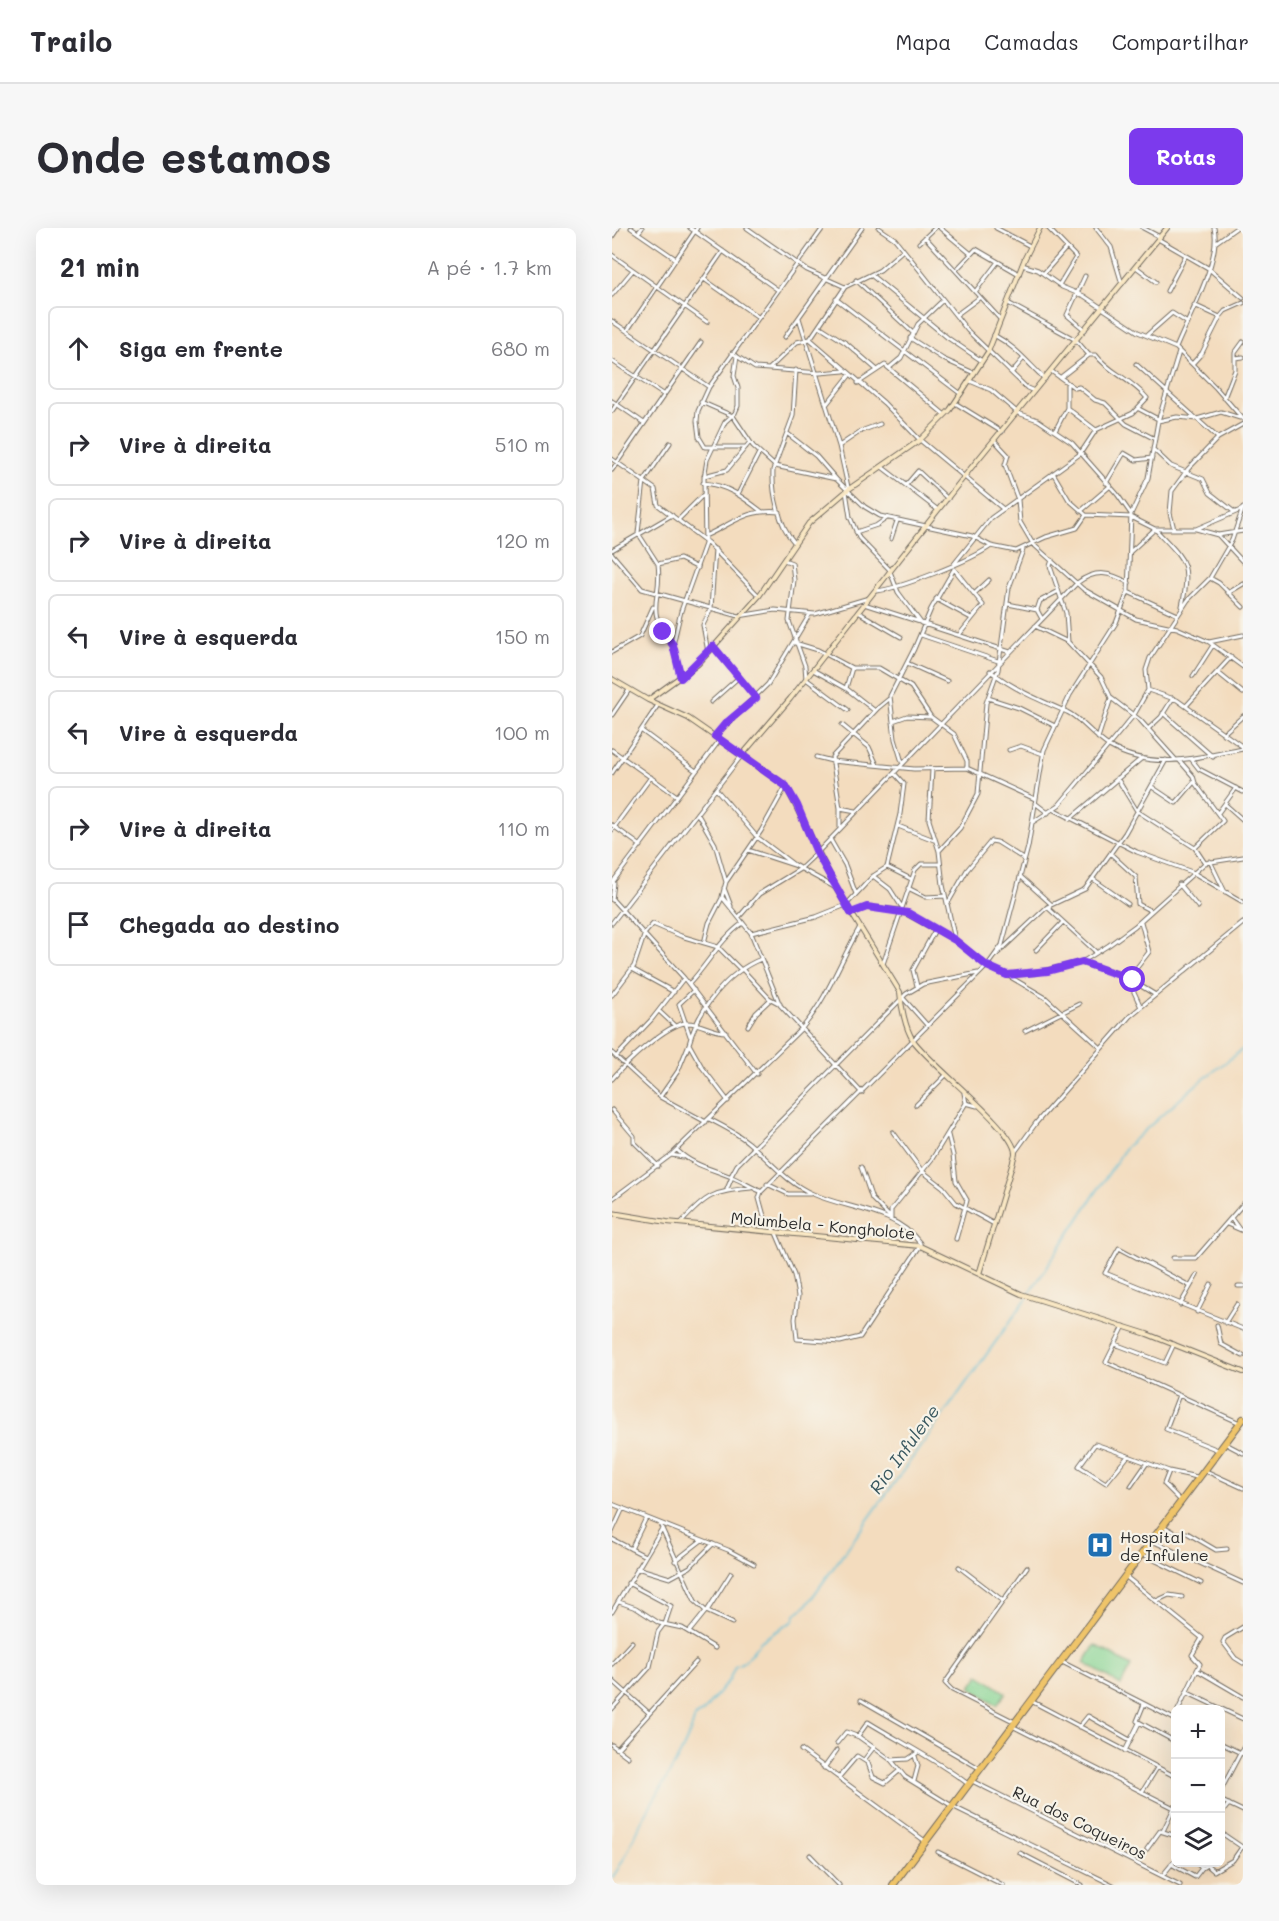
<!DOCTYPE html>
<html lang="pt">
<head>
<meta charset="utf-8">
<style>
  body { margin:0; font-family:Mali,sans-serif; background:#f7f7f7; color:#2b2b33 }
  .controls { position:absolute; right:18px; bottom:18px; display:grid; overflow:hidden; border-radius:9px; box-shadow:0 6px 24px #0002 }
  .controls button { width:54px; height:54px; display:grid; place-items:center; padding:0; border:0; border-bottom:2px solid #e1e1e2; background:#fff; color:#2b2b33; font:30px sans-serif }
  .stop { position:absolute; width:18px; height:18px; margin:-14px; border:4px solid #7c3aed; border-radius:50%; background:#fff }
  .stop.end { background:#7c3aed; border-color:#fff; box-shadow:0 2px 6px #0008 }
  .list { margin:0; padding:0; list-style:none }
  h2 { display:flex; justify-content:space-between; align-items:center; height:78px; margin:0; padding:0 24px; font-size:26px }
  h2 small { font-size:20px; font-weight:400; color:#7c7c81 }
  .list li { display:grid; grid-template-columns:39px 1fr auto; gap:18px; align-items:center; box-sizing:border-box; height:84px; margin:0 12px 12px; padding:0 12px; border:2px solid #e1e1e2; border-radius:9px }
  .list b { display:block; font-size:22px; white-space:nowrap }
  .list em { font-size:20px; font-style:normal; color:#7c7c81 }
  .icon { flex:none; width:33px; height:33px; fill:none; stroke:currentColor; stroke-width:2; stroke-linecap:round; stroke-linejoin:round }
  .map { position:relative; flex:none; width:631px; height:1657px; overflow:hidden; border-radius:9px }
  header { display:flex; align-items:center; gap:36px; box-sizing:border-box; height:84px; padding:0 30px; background:#fff; border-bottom:2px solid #e1e1e2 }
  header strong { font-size:28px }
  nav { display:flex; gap:33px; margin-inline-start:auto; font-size:21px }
  .intro { display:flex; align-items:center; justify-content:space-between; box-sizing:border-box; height:144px; padding:0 36px }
  h1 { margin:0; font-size:42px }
  .button { padding:15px 27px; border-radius:9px; background:#7c3aed; color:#fff; font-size:21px; font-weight:700 }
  main { display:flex; gap:36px; padding:0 36px }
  aside { flex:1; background:#fff; border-radius:9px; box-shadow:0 6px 24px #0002 }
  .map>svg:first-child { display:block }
</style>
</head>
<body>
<header>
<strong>Trailo</strong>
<nav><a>Mapa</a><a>Camadas</a><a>Compartilhar</a></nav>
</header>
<div class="intro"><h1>Onde estamos</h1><a class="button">Rotas</a></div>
<main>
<aside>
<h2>21 min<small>A pé · 1.7 km</small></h2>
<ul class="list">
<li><svg class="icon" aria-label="ahead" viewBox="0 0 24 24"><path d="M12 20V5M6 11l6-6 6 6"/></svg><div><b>Siga em frente</b></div><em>680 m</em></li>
<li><svg class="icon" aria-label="right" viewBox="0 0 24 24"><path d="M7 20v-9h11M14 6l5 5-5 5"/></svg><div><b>Vire à direita</b></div><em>510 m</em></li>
<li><svg class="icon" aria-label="right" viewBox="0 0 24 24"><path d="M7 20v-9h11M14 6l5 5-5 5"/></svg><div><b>Vire à direita</b></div><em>120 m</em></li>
<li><svg class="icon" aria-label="left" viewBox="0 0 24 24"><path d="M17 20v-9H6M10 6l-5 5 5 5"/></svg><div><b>Vire à esquerda</b></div><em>150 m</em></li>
<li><svg class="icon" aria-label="left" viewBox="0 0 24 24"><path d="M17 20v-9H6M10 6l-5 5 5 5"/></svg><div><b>Vire à esquerda</b></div><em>100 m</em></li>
<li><svg class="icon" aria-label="right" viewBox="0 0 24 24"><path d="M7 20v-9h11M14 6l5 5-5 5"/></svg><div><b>Vire à direita</b></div><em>110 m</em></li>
<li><svg class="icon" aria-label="arrive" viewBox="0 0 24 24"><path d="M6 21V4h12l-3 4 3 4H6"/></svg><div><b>Chegada ao destino</b></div></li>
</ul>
</aside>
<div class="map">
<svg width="631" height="1657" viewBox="0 0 631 1657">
  <rect width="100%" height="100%" fill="#f7f3e8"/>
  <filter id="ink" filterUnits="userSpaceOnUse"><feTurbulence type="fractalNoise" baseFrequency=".0167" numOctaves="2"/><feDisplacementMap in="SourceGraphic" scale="12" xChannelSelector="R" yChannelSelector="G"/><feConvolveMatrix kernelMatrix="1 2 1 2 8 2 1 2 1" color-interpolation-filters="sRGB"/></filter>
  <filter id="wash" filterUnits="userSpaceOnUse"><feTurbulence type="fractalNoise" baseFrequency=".008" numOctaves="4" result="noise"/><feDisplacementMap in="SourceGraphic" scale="24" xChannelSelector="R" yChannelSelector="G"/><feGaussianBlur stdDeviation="1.35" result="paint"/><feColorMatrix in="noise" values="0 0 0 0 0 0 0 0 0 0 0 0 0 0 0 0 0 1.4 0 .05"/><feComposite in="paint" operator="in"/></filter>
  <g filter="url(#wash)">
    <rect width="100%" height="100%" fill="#f3dcbe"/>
    <path fill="#86d493" stroke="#58805f" stroke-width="1.5" d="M483 1417 519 1438 509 1457 472 1435Z
      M367 1447 394 1465 385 1477 359 1459Z"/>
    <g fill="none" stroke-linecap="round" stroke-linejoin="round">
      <path stroke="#58bdd7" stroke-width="1.5" d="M417 1066 514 919 585 856 631 821
        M0 1650C14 1631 20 1613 30 1593 48 1558 73 1527 83 1489L91 1484 117 1452 123 1438 133 1433 149 1413 181 1393 184 1385 194 1378 415 1070"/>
    </g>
  </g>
  <g filter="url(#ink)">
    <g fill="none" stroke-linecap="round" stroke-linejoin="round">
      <g stroke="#71695e" stroke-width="5">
        <path id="street" d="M19 0 64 31
          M78 0 166 62
          M135 0 195 42 233 59
          M267 0 283 11 356 103 415 160 422 163
          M328 0 358 25
          M384 0 418 18
          M436 0 464 29 447 57
          M484 0 499 19 510 56
          M531 0 548 9
          M26 5 30 0
          M0 9 6 0
          M313 9 388 91
          M546 11 596 40 631 70
          M307 15 323 0
          M603 15 624 0
          M0 27 95 94
          M410 37 426 42 450 59 472 68 526 104 564 120 604 160 631 191
          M524 39 544 54
          M344 42 364 21 407 46
          M432 45 454 20
          M259 47 336 110 370 133
          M473 48 455 87 473 102
          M92 51 146 89
          M244 52 301 105
          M555 63 574 27
          M363 64 385 35
          M0 67 21 42
          M224 71 349 166
          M582 77 608 89 613 83 631 75
          M344 87 367 70
          M187 90 227 218 236 259
          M0 93 97 159
          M209 99 234 115 264 141
          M15 103 85 0
          M382 107C404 119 415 134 433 151
          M535 107 560 85 574 94
          M173 109 250 0
          M298 110 331 131 362 145
          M198 111 272 175 308 212 390 280
          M564 120C576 90 610 30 602 0
          M120 125 143 140 157 141 185 114 198 111 233 59 268 42 291 22
          M623 130 631 129
          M0 133 52 167
          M524 136 606 210
          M580 136 590 125 608 89
          M277 140 289 130 306 96 331 72
          M157 141 208 145 232 143
          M439 143 463 160 467 159 483 172 493 175 514 196 543 211
          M400 144 411 131
          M449 149 477 127
          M358 153 379 162 406 185 426 192 460 215 505 266 519 286
          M246 155 273 137 333 187
          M612 170 623 142V125L631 114
          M0 173 32 195
          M89 174 121 188 141 218 163 238 224 251 253 279 268 288 360 308 379 318 404 323 434 309 465 300 474 287
          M343 175 390 204
          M214 177 237 148
          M455 180 484 202
          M527 181 546 191
          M0 183 111 23
          M546 193 565 189 585 191 609 184 628 190
          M443 203 455 180V156
          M176 206 204 228 224 251
          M383 213 396 227 393 237 406 272 408 294 421 316 471 361 524 391 565 400 597 414 631 407
          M58 215 32 253 26 305 46 336C51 373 30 379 61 417
          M227 218 249 203 268 196
          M134 219H93L87 209 85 193 86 183 97 159 211 0
          M542 222 559 238 591 251 598 265 621 283
          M0 231 43 261 46 277 96 315 147 368
          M270 239 326 282
          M0 242 89 114
          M441 245 457 272 474 287 519 289 543 301H584L631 281
          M92 248 115 242 138 214
          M91 255C115 257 131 269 149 283
          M494 255 512 225 524 232 540 230
          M294 257 306 243 336 271
          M234 263 238 289 247 310 277 341 286 364 309 395 398 424
          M126 266 147 225
          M469 283 497 259
          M67 291 91 267
          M562 301 558 285 560 263 576 241 606 210 631 196
          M584 301 606 307 631 303
          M244 304 265 297 275 290
          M606 307 631 334
          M93 308C122 295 133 281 168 284
          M279 311 285 293
          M182 314C167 298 160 264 161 242L181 188 184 142
          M0 322 60 287
          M518 324 543 301C572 332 580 334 570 378
          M0 326 30 361 127 388 163 382 203 386 257 370
          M172 332 180 335 182 352 177 393 193 438 194 451 236 482
          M440 332 438 338 454 385 456 414
          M46 336 68 331 86 340
          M342 336 379 290 468 226 484 202 521 185 535 170C519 151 495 143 484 127H477L464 112 396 75
          M342 341 371 377 347 407
          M598 350 607 355 631 379
          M264 363C287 361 360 332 379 318
          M516 364 566 387
          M363 365 377 352
          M616 365 631 356
          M324 371 359 390
          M252 376 308 394
          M396 376 425 382
          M246 384 289 409
          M430 391 425 382 428 373 445 364
          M423 398 456 414 489 449 499 470 528 492 563 531
          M309 407 386 433
          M597 414 631 439
          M183 415 206 422 240 440H267L299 459 319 489 342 506 355 533V540
          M101 418 144 470
          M0 424 28 408 41 379
          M96 424 91 397 99 381 103 321
          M295 435 335 453
          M201 442 235 461 263 483
          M378 443C405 463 425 471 455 484 470 491 482 509 497 518 542 544 585 529 631 521
          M605 444 631 465
          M69 448 61 417 69 383 93 316 92 250 95 232 113 194 123 185 126 178V160L122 148 125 128
          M581 448 601 417
          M234 460 240 440
          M536 462 565 472 631 519
          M376 470 407 480 443 498
          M99 474 126 450
          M574 478 619 429
          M551 485 601 529
          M0 487 17 462
          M281 493 295 488 319 489
          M230 497 257 519 265 537
          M536 501 549 489 561 470
          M30 503 84 543
          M611 506 631 488
          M103 508 156 456 198 386
          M486 510 499 470
          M0 522 65 568
          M397 522 409 518 431 526
          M204 529 220 533 302 541 355 540 423 571
          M567 532 581 548 583 555 611 593 583 620
          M580 532 587 541 631 564
          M290 534 283 511 278 468 302 421 319 381 342 341
          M320 542 317 592 327 623 331 657 343 712
          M0 545 46 477
          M505 550 525 583 583 620 593 635
          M174 558 149 603 114 654 110 669 139 705 168 777 250 865
          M540 559 564 575 582 554
          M104 561 145 609 182 637
          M423 575 436 585
          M613 576 631 592
          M228 580 244 583
          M441 581 525 624 580 644 631 674
          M85 585 103 616 114 654
          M606 585 624 560
          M458 591 530 530
          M421 594 447 577 522 487 536 462 534 442 538 430 576 372 598 350 620 312 631 280
          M0 597 29 618
          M286 598 322 612
          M228 600V580L220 529 266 480 277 471
          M0 602 39 549
          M218 611 233 637 244 666
          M136 622 182 637 224 660
          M327 623 348 600 366 566 374 475 386 442 397 360 411 322
          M499 626 524 649 526 676 539 683
          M598 633 613 664
          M275 639 299 651
          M261 648 278 661 289 678
          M408 648 439 676
          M481 651 516 676
          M0 655 107 513
          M567 656 586 679
          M112 660 119 678
          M296 660 314 669 333 668
          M0 671 72 750 145 846
          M0 672 2 655
          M336 675 355 642 379 613 385 614 412 631
          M435 679 484 724
          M239 685 255 679 287 682 343 712 375 738 395 747 423 745 470 734 497 717 523 698 593 635 631 629
          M127 689 147 666 188 641 205 625 465 355C484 341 498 344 517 355
          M0 695 130 527
          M139 705 204 689 234 677 261 648 275 639 288 586 292 556 282 545
          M92 715 97 695 110 670
          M424 722 451 694
          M384 727 435 679 473 661 513 605 554 532
          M471 735 511 747 542 766
          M271 736 303 642 309 636H328
          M20 741 62 764
          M130 741 157 770 168 776
          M395 747 434 770 488 819
          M77 756C96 736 108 711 131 695
          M305 758 301 742 323 702
          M0 767 22 738 33 705 41 696 69 708 106 719 129 742
          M291 770 315 797
          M528 777 516 751 537 724 529 694
          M47 783 63 798
          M136 798 144 785 159 771
          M413 803 467 776
          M78 808 67 776 82 762
          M0 825 48 869 94 894
          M4 829 40 791 72 750
          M0 851C13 836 54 796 74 795 88 794 99 804 114 804
          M48 869 66 843 77 816
          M116 873 90 839 77 816C86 781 116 744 149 731
          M354 875 365 878
          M304 877 334 847
          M0 882 22 908V914L46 938
          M97 891C111 898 125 905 137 915 158 933 175 955 201 966 237 982 282 981 308 1015V1018L248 1109 228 1114 185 1111 183 1091 186 1068 182 1047 164 1005 152 988 147 970 149 964 375 738 390 717 416 619 432 522 458 467 504 395 516 364 519 286 536 250 546 193 567 124
          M281 904 310 943 331 959 344 975 382 996
          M336 907 341 927 344 953 355 972 344 1011
          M65 922C81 938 101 941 122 950 131 954 139 959 148 963
          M403 924 424 895 518 788 631 695
          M59 927 71 929
          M249 939 260 971 278 989
          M119 948 125 937 294 766 311 756 366 745
          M155 956 176 966H198
          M115 961 120 949
          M0 971 59 927 191 799C216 769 228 733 248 699
          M619 990 627 1001
          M279 992V982L320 931 354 875 352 865
          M69 995C95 966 101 964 139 960
          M615 996 631 1003
          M561 1030H584L631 976
          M578 1058 507 1020 493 1045 631 1101
          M626 1058H631
          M568 1077 585 1047
          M585 1084 599 1056
          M613 1095 625 1076
          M605 1097 609 1116 631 1128
          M512 1098 494 1134 628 1195
          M503 1116 553 1135 562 1116
          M567 1167 554 1201 606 1222
          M614 1216 631 1225
          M516 1228 494 1255 467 1238 483 1216 492 1219 557 1243 585 1249
          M557 1243 552 1256 569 1273
          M594 1243 631 1260
          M519 1258 535 1235
          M0 1276 116 1322 142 1336
          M48 1296 83 1373 94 1383 120 1395
          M551 1298 564 1305H575L604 1322 615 1321
          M0 1304 11 1280
          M0 1311 33 1328
          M540 1313 631 1355
          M19 1321 34 1290
          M530 1326 589 1355
          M63 1333 90 1312
          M347 1339 390 1372
          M25 1340 58 1350 78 1339 101 1316
          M513 1348 544 1373 557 1367 570 1369
          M16 1355 59 1378 53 1396
          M544 1373 590 1410 580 1427 588 1436 566 1482
          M7 1374 24 1380 47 1395 70 1400 103 1420
          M95 1383 119 1345
          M0 1384 49 1302
          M631 1399 613 1410 611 1414 623 1430 631 1435
          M77 1404 94 1383
          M450 1434 564 1492
          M0 1436 20 1414
          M585 1442 631 1469
          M0 1452 37 1485
          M574 1464 631 1491
          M249 1472 367 1540
          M419 1473 564 1549
          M532 1476 525 1493 564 1514
          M0 1481 38 1439 46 1404 52 1396
          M403 1494 340 1462 333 1455 415 1339
          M402 1499 564 1581
          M467 1499 476 1488 518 1512
          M246 1508 256 1494C290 1515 325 1532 356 1556
          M225 1515 234 1504 247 1509 279 1532 293 1549 340 1578 501 1657
          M608 1515 631 1526
          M0 1517 16 1529
          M5 1521 84 1434
          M189 1522 313 1613
          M513 1523 527 1495
          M252 1532 262 1519
          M279 1532 296 1531 305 1525
          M212 1540 225 1522
          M227 1549 245 1528 256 1535 261 1549 273 1555 287 1543
          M302 1553 306 1538 303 1528
          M360 1553 568 1657
          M530 1564 545 1540
          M608 1564 631 1520
          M608 1572 631 1583
          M608 1587 617 1576
          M551 1603 562 1580
          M608 1604 630 1619
          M535 1621 548 1603 564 1608
          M326 1624 391 1657
          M408 1625 470 1657
          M198 1627 227 1657
          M583 1634 590 1640 595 1637 602 1643 621 1632 630 1619
          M559 1636 583 1649 590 1640
          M550 1648 564 1631"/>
      </g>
      <g stroke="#71695e" stroke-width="6">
        <path id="secondary" d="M0 451 36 472 86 436 147 368 197 295 237 261 308 212 338 182 376 124 413 30 428 0
          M36 472 76 490 174 558 224 660 288 764C289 777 293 800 301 812 319 838 402 900 403 925 403 928 401 931 401 934L367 1046
          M131 526 178 471 359 240 555 0
          M0 985 55 994 308 1018 409 1066 535 1106 631 1144"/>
      </g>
      <g stroke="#71695e" stroke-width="8">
        <path id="highway" d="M281 1657 631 1191"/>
      </g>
      <use href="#street" stroke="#fff" stroke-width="3"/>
      <use href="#secondary" stroke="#f9e7c3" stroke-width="4"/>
      <use href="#highway" stroke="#efc469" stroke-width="6"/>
    </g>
  </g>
  <g fill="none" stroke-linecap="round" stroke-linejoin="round" filter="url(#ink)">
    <path stroke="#7c3aed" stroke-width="8" d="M51 404 61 417 69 450 101 418 144 470 113 496 103 508 174 558 185 577 205 625 239 685 255 679 296 685 343 712 375 738 395 747 436 743 470 734 521 752"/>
  </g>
  <defs>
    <g id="hospital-square" transform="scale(1.35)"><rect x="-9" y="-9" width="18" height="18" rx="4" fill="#1f6fb2" stroke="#f7f3e8"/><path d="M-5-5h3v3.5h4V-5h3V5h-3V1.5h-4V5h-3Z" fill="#fff"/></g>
  </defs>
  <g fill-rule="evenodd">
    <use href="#hospital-square" x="488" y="1317"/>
  </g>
  <g text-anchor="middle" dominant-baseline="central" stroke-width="4.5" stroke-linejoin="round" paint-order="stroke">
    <g font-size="16" fill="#2b2b2b" stroke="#f7f3e8">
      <text transform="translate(211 997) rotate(5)">Molumbela - Kongholote</text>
      <text transform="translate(468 1594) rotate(26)">Rua dos Coqueiros</text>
    </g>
    <g font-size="16" fill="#2b2b2b" stroke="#f7f3e8" text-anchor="start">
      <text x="508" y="1308">Hospital<tspan x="508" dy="18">de Infulene</tspan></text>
    </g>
    <g font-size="18" font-style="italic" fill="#38575f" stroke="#f7f3e8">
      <text transform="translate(292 1221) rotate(-54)">Rio Infulene</text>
    </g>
  </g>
</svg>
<div class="controls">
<button>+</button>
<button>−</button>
<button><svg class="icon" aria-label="layers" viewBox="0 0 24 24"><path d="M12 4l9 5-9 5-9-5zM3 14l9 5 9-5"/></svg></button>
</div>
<div class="stop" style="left:521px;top:752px"></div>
<div class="stop end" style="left:51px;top:404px"></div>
</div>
</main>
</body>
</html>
